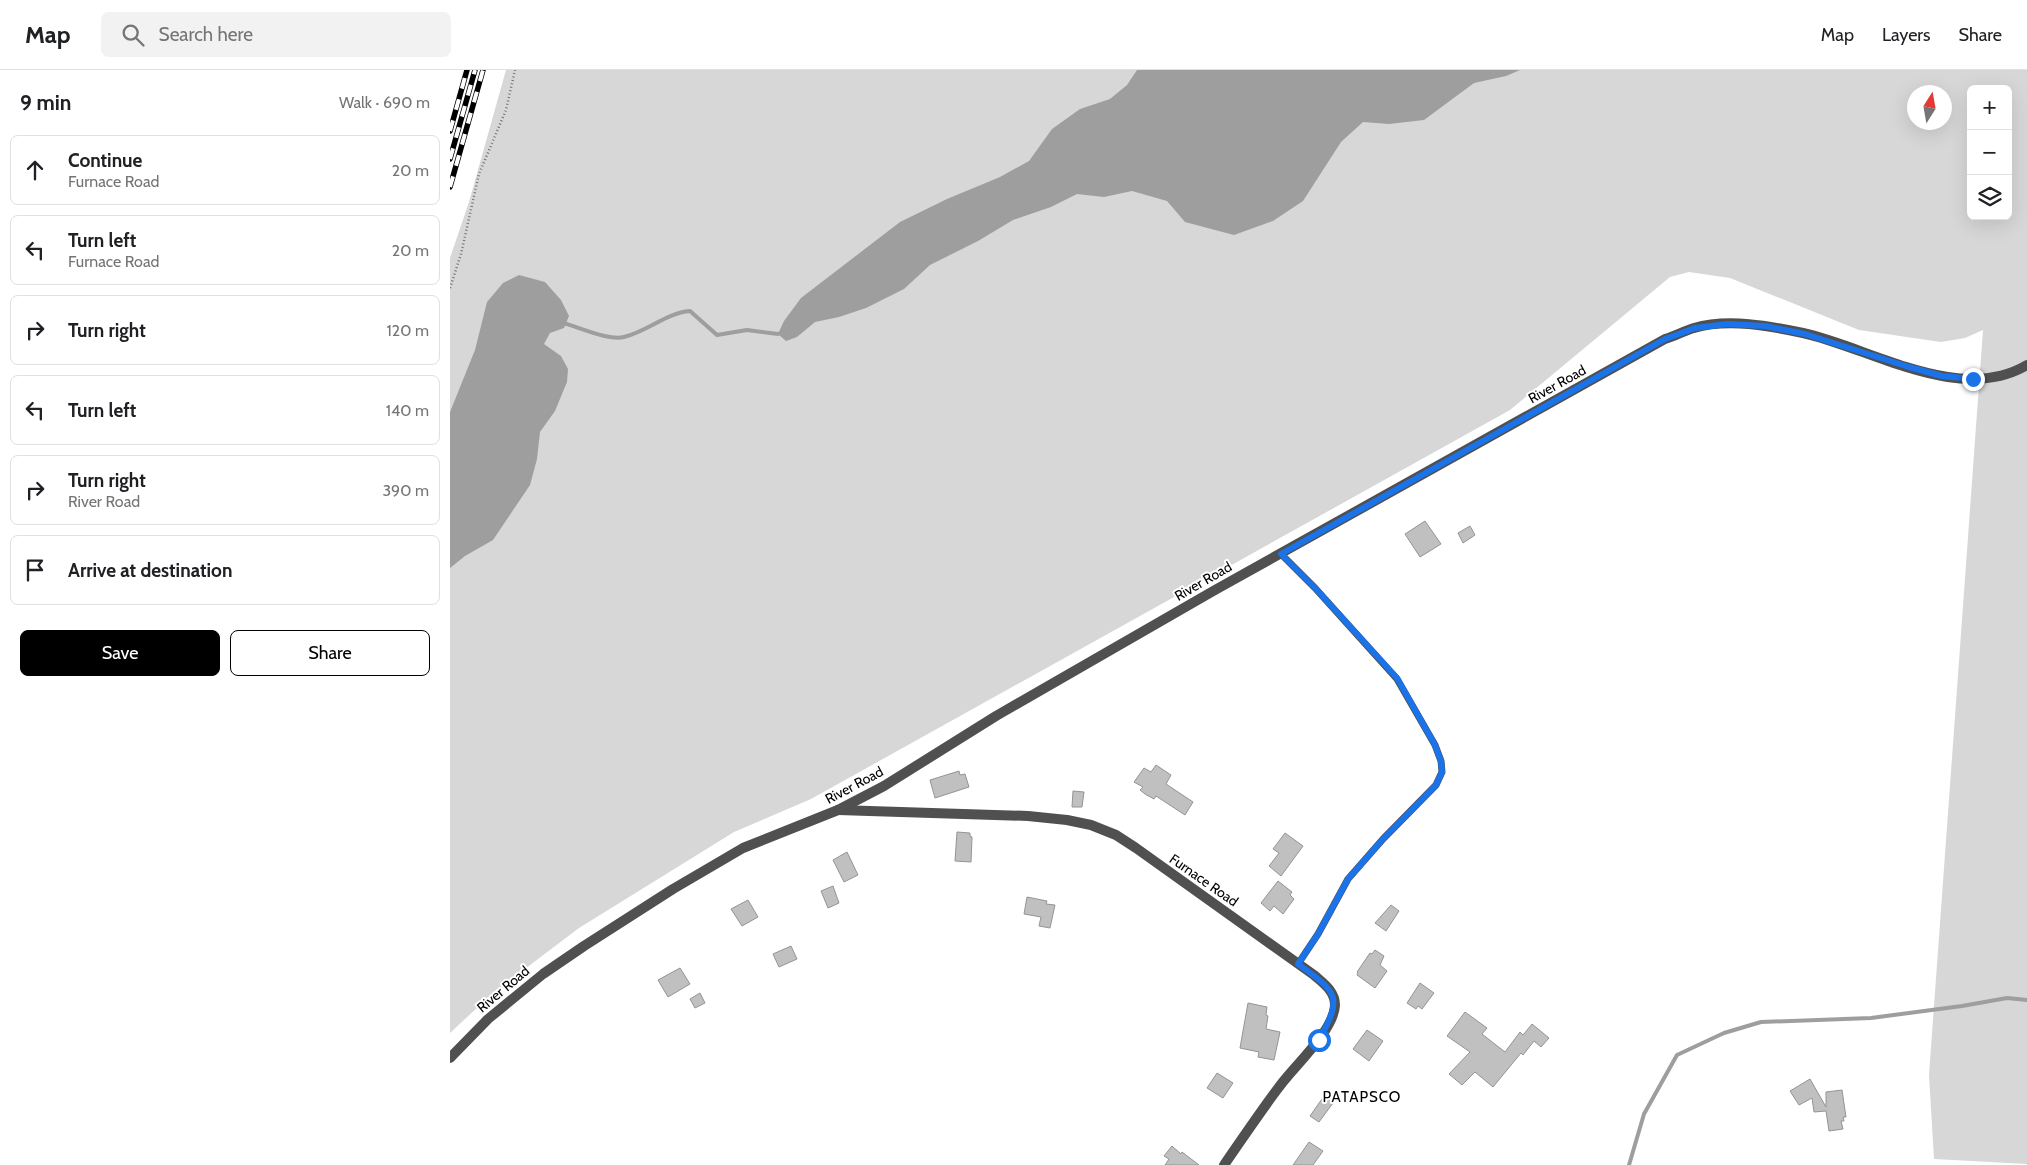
<!DOCTYPE html>
<html lang="en">
<head>
<meta charset="utf-8">
<style>
  body { margin:0; font-family:Cabin,sans-serif; background:#f2f2f2; color:#202124 }
  .controls { position:absolute; right:15px; top:15px; display:grid; overflow:hidden; border-radius:8px; box-shadow:0 5px 20px #0002 }
  .controls button { width:45px; height:45px; display:grid; place-items:center; padding:0; border:0; border-bottom:1px solid #e0e0e0; background:#fff; color:#202124; font:25px sans-serif }
  .compass { position:absolute; left:1457px; top:15px; width:45px; height:45px; border-radius:50%; background:#fff; box-shadow:0 5px 20px #0002; rotate:11deg }
  .stop { position:absolute; width:15px; height:15px; margin:-11px; border:4px solid #1a73e8; border-radius:50%; background:#fff }
  .stop.end { background:#1a73e8; border-color:#fff; box-shadow:0 1px 5px #0008 }
  .list { margin:0; padding:0; list-style:none }
  h2 { display:flex; justify-content:space-between; align-items:center; height:65px; margin:0; padding:0 20px; font-size:21px }
  h2 small { font-size:16px; font-weight:400; color:#757577 }
  .list li { display:grid; grid-template-columns:32px 1fr auto; gap:15px; align-items:center; box-sizing:border-box; height:70px; margin:0 10px 10px; padding:0 10px; border:1px solid #e0e0e0; border-radius:8px }
  .list b { display:block; font-size:19px; white-space:nowrap }
  .list p { margin:0; font-size:16px; white-space:nowrap; color:#757577 }
  .list em { font-size:16px; font-style:normal; color:#757577 }
  .actions { display:flex; gap:10px; padding:15px 20px }
  .actions a { flex:1; padding:11px 0; border:1px solid #000; border-radius:8px; text-align:center; font-size:18px; color:#000 }
  .actions .main { background:#000; color:#fff }
  .icon { flex:none; width:28px; height:28px; fill:none; stroke:currentColor; stroke-width:2; stroke-linecap:round; stroke-linejoin:round }
  .map { position:relative; flex:none; width:1577px; height:1095px; overflow:hidden }
  header { display:flex; align-items:center; gap:30px; box-sizing:border-box; height:70px; padding:0 25px; background:#fff; border-bottom:1px solid #e0e0e0 }
  header strong { font-size:24px }
  nav { display:flex; gap:28px; margin-inline-start:auto; font-size:18px }
  .search { width:350px; height:45px; background:#f2f2f2; display:flex; align-items:center; gap:12px; box-sizing:border-box; padding:0 18px; border-radius:8px; color:#757577; font-size:19px }
  main { display:flex }
  aside { flex:1; background:#fff }
  .map>svg:first-child { display:block }
</style>
</head>
<body>
<header>
<strong>Map</strong>
<div class="search"><svg class="icon" aria-label="search" viewBox="0 0 24 24"><circle cx="10" cy="10" r="6"/><path d="M15 15l6 6"/></svg>Search here</div>
<nav><a>Map</a><a>Layers</a><a>Share</a></nav>
</header>
<main>
<aside>
<h2>9 min<small>Walk · 690 m</small></h2>
<ul class="list">
<li><svg class="icon" aria-label="ahead" viewBox="0 0 24 24"><path d="M12 20V5M6 11l6-6 6 6"/></svg><div><b>Continue</b><p>Furnace Road</p></div><em>20 m</em></li>
<li><svg class="icon" aria-label="left" viewBox="0 0 24 24"><path d="M17 20v-9H6M10 6l-5 5 5 5"/></svg><div><b>Turn left</b><p>Furnace Road</p></div><em>20 m</em></li>
<li><svg class="icon" aria-label="right" viewBox="0 0 24 24"><path d="M7 20v-9h11M14 6l5 5-5 5"/></svg><div><b>Turn right</b></div><em>120 m</em></li>
<li><svg class="icon" aria-label="left" viewBox="0 0 24 24"><path d="M17 20v-9H6M10 6l-5 5 5 5"/></svg><div><b>Turn left</b></div><em>140 m</em></li>
<li><svg class="icon" aria-label="right" viewBox="0 0 24 24"><path d="M7 20v-9h11M14 6l5 5-5 5"/></svg><div><b>Turn right</b><p>River Road</p></div><em>390 m</em></li>
<li><svg class="icon" aria-label="arrive" viewBox="0 0 24 24"><path d="M6 21V4h12l-3 4 3 4H6"/></svg><div><b>Arrive at destination</b></div></li>
</ul>
<div class="actions"><a class="main">Save</a><a>Share</a></div>
</aside>
<div class="map">
<svg width="1577" height="1095" viewBox="0 0 1577 1095">
  <rect width="100%" height="100%" fill="#fff"/>
  <path fill="#d7d7d7" fill-rule="evenodd" d="M56 0H1577V1094L1484 1089 1479 1005 1533 260 1515 268 1491 272 1409 260 1280 208 1239 202 1220 207 1060 340 361 729 284 762 129 858 42 924 0 963V188L19 132ZM1521 19H1558V146H1521ZM1464 22H1494V52H1464Z"/>
  <path fill="#9e9e9e" d="M687 0H1070L1056 6 1024 13 974 50 939 54 913 52 891 72 853 131 823 151 784 165 735 152 717 131 682 121 654 127 627 124 601 137 563 150 528 171 480 195 454 219 416 238 389 247 365 252 347 267 336 271 328 264 334 251 351 228 450 152 497 129 550 107 579 91 602 59 630 39 660 29 677 15Z
    M69 205 95 212 111 230 119 246 114 258 100 263 94 274 111 286 118 299 117 312 105 341 90 362 87 389 80 415 43 470 15 486 0 498V342L25 280 37 232 53 213Z"/>
  <g fill="none" stroke-linecap="round" stroke-linejoin="round">
    <path stroke="#9e9e9e" stroke-width="4" d="M113 253C129 257 159 271 174 267 198 261 216 243 240 241L267 265 297 260 328 264 333 262
      M1179 1095 1194 1044 1227 985 1274 963 1311 952 1421 948 1512 936 1557 928 1577 930"/>
  </g>
  <path fill="#c0c0c0" stroke="#949494" d="M975 451 991 474 970 487 955 464Z
    M1020 456 1025 465 1013 473 1008 463Z
    M706 695 721 705 716 714 743 732 735 745 706 726 704 729 695 724 690 720 693 717 684 712 694 698 701 702Z
    M509 701 510 705 515 704 519 717 485 728 480 710Z
    M623 721 634 722 632 737H622Z
    M507 762 520 763V766L522 767 521 792 505 791Z
    M835 763 853 776 831 806 819 796 829 783 823 779Z
    M397 782 408 805 394 812 383 790Z
    M828 811 842 822 840 825 844 829 833 844 824 836 820 841 811 833Z
    M383 816 389 833 378 838 371 821Z
    M577 827 597 831 596 834 605 835 600 858 589 856 591 847 574 844Z
    M298 830 308 847 292 856 281 839Z
    M941 835 949 841 936 861 925 853Z
    M341 876 347 889 329 897 323 884Z
    M925 880 934 886 930 895 937 901 925 918 907 905 908 903 907 902 920 883 922 884Z
    M230 898 240 914 218 927 208 910Z
    M970 913 984 923 972 939 968 936 966 939 957 933Z
    M250 923 255 933 245 938 240 929Z
    M798 933 817 937 816 945 818 946 816 959 830 962 824 990 808 987 809 982 790 978Z
    M1015 942 1037 958 1032 964 1055 982 1070 962 1073 965 1082 954 1099 968 1091 977 1084 971 1073 985 1071 983 1043 1017 1025 1002 1012 1015 999 1004 1020 982 997 966Z
    M917 960 933 971 919 991 903 979Z
    M767 1003 783 1013 773 1028 757 1018Z
    M1360 1009 1376 1037V1022L1392 1020 1396 1047H1393L1394 1051H1391L1393 1059 1379 1061 1376 1041 1364 1042 1362 1028 1349 1035 1340 1021Z
    M874 1026 883 1033 869 1052 860 1046Z
    M859 1072 873 1081 863 1095H843Z
    M722 1076 731 1084 732 1082 749 1095H715L719 1089 714 1086Z"/>
  <g fill="none" stroke-linecap="round" stroke-linejoin="round">
    <path stroke="#727272" stroke-width="2.5" stroke-dasharray="1 2.5" stroke-linecap="butt" d="M0 218 11 184 29 104 56 40 65 0"/>
    <path stroke="#505050" stroke-width="7" d="M831 484 865 518 947 609 985 675 991 691 992 702 986 715 933 769 898 809 868 864 848 894"/>
    <path stroke="#505050" stroke-width="10" d="M388 740 578 746 617 750 641 755 666 765 686 778 864 905C873 913 885 921 885 935 884 961 844 996 829 1017 810 1042 792 1069 774 1095"/>
    <path stroke="#505050" stroke-width="10" d="M0 988 38 949 93 904 134 876 223 819 293 778 388 740 434 716 546 646 765 520 1215 269C1225 266 1234 261 1244 258 1278 248 1320 256 1353 263 1421 278 1509 335 1577 295"/>
    <g stroke="#000" stroke-width="5.5">
      <path id="rail" d="M0 61 17 0
        M0 89 25 0
        M0 117 33 0"/>
    </g>
    <use href="#rail" stroke="#fff" stroke-width="4" stroke-dasharray="11" stroke-linecap="butt"/>
  </g>
  <g fill="none" stroke-linecap="round" stroke-linejoin="round">
    <path stroke="#1a73e8" stroke-width="6" d="M869 970C893 926 888 923 848 894L868 864 898 809 933 769 986 715 992 702 991 691 985 675 947 608 865 518 831 484 1215 269 1245 258 1277 254 1315 256 1355 264 1459 297 1492 306 1523 309"/>
  </g>
  <g text-anchor="middle" dominant-baseline="central" stroke-width="4" stroke-linejoin="round" paint-order="stroke">
    <g font-size="14" fill="#000" stroke="#fff">
      <text transform="translate(1107 314) rotate(-29)">River Road</text>
      <text transform="translate(753 511) rotate(-30)">River Road</text>
      <text transform="translate(404 715) rotate(-28)">River Road</text>
      <text transform="translate(754 810) rotate(35)">Furnace Road</text>
      <text transform="translate(53 919) rotate(-40)">River Road</text>
    </g>
    <g font-size="15" letter-spacing="1" fill="#000" stroke="#fff">
      <text x="912" y="1027">PATAPSCO</text>
    </g>
  </g>
</svg>
<div class="controls">
<button>+</button>
<button>−</button>
<button><svg class="icon" aria-label="layers" viewBox="0 0 24 24"><path d="M12 4l9 5-9 5-9-5zM3 14l9 5 9-5"/></svg></button>
</div>
<svg class="compass" viewBox="-18 -18 36 36"><path d="M0-13l5 13h-10z" fill="#e53935"/><path d="M0 13l5-13h-10z" fill="#757577"/></svg>
<div class="stop" style="left:869px;top:970px"></div>
<div class="stop end" style="left:1523px;top:309px"></div>
</div>
</main>
</body>
</html>
